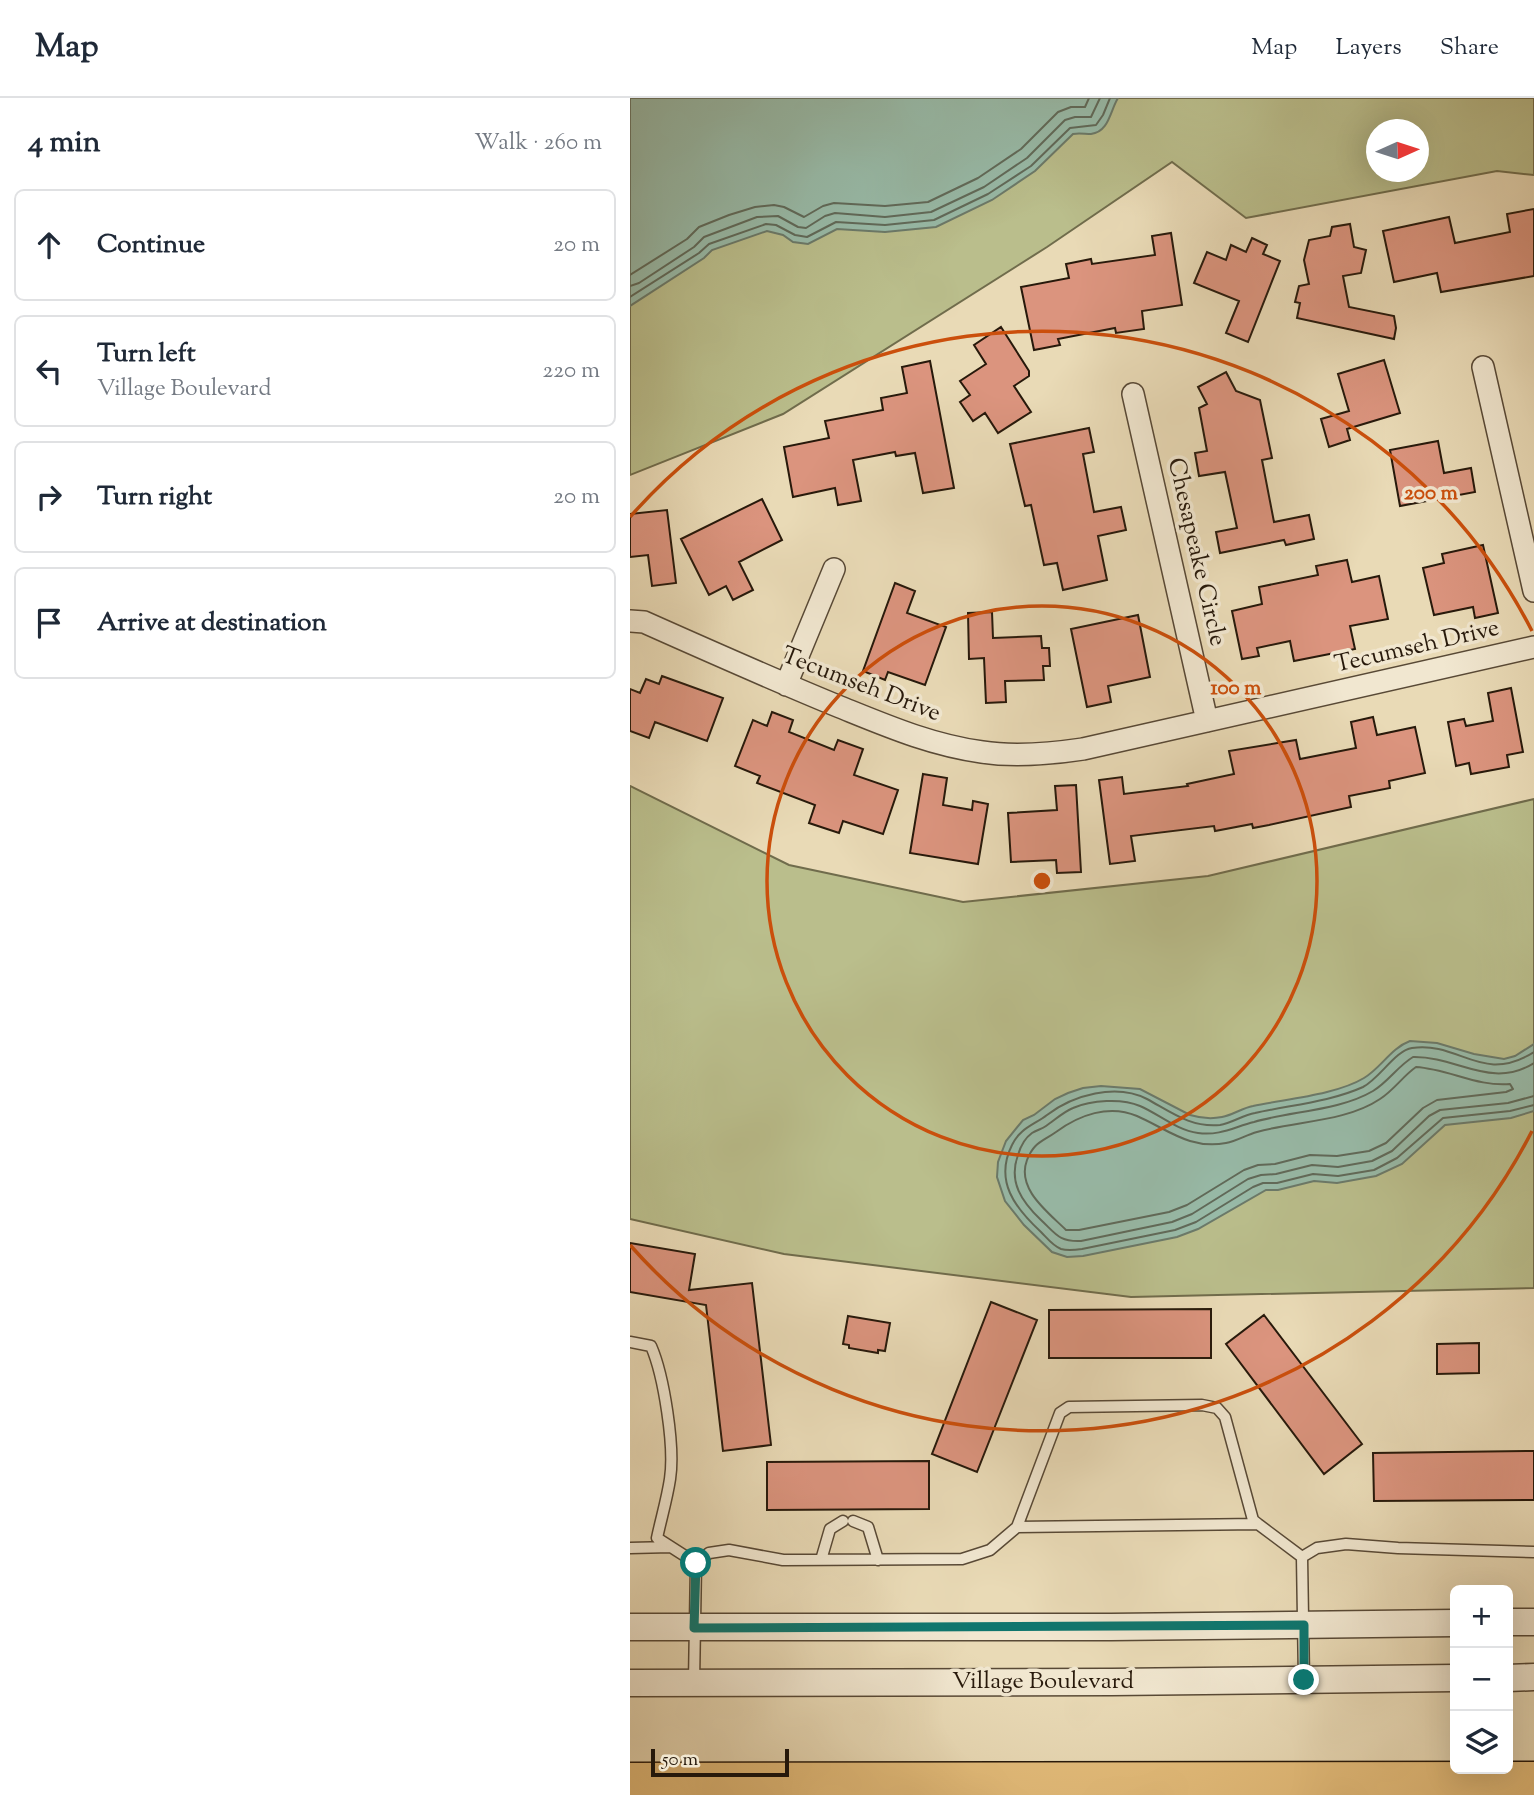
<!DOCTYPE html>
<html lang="en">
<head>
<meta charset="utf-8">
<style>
  body { margin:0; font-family:"Sorts Mill Goudy",serif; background:#f2f2f3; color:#1f2937 }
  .controls { position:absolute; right:21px; bottom:21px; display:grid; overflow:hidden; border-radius:10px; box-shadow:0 7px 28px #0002 }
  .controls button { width:63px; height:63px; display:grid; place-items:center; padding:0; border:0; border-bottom:2px solid #e0e1e3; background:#fff; color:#1f2937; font:35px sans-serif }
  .compass { position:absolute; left:736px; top:21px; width:63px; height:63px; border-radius:50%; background:#fff; box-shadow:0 7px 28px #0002; rotate:87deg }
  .scale { position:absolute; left:21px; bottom:18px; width:138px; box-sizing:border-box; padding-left:7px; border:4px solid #27190b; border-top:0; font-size:19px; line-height:24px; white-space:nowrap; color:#27190b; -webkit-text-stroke:5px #f1e7d0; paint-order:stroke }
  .stop { position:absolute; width:21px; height:21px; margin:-16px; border:5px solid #0f766e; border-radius:50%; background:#fff }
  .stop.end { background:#0f766e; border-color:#fff; box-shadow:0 2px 7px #0008 }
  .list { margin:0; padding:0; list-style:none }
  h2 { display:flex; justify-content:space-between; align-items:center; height:91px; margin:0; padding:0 28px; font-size:30px }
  h2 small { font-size:23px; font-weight:400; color:#747a83 }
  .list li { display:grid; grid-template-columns:46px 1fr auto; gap:21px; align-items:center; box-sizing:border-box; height:112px; margin:0 14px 14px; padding:0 14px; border:2px solid #e0e1e3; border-radius:10px }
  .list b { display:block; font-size:26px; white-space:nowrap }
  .list p { margin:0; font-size:23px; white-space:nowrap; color:#747a83 }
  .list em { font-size:23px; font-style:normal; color:#747a83 }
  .icon { flex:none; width:38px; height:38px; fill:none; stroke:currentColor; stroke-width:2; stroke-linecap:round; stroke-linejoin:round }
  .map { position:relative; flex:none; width:904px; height:1697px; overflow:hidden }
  header { display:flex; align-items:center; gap:42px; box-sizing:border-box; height:98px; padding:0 35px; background:#fff; border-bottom:2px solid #e0e1e3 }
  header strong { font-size:33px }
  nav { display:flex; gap:38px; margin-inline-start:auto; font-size:24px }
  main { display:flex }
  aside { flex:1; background:#fff }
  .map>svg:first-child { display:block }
</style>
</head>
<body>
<header>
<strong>Map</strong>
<nav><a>Map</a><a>Layers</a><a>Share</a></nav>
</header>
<main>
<aside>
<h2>4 min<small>Walk · 260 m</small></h2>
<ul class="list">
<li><svg class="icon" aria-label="ahead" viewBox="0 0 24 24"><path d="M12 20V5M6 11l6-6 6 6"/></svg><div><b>Continue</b></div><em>20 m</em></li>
<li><svg class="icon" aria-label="left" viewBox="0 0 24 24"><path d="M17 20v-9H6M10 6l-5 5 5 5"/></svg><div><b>Turn left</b><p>Village Boulevard</p></div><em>220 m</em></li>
<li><svg class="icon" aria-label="right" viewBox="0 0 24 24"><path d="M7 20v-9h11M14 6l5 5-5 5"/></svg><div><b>Turn right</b></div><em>20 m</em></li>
<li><svg class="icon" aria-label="arrive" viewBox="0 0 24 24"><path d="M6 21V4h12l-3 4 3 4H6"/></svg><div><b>Arrive at destination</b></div></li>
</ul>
</aside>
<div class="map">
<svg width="904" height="1697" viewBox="0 0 904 1697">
  <rect width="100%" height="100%" fill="#e9dab6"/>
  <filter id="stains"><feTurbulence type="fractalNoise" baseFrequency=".00286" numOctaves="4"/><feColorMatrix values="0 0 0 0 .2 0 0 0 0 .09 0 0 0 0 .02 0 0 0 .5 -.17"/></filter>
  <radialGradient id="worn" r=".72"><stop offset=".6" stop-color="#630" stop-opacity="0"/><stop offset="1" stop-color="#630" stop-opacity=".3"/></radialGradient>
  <path fill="#babe8c" stroke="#706c4c" stroke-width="2" fill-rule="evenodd" d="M0 0H904V77L867 73 616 120 542 64 417 149 153 316 0 377ZM746 32H788V74H746Z
    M0 688 159 767 333 804 578 778 904 701V1190L501 1199 154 1156 0 1121Z"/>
  <path fill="#98bba9" stroke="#6b7a6a" stroke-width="2" d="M0 0H488C480 13 479 34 461 36 455 36 449 35 443 36L405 73 362 102 306 129 255 134 207 131 178 146 163 144 153 137 137 133 82 152 74 160 0 208Z
    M780 943 807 945 844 956 874 961 885 958 904 946V1013L881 1020 815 1027 772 1066 746 1078 707 1085 684 1083 648 1092H636L568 1131 547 1139 453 1158 437 1159 422 1154 394 1127 375 1103 367 1079 368 1064 376 1043 393 1022 404 1017 425 1001 438 995 453 990 471 988 510 991 560 1017C570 1020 582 1021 592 1019 603 1017 612 1010 623 1008 655 1001 706 997 734 980 751 970 761 950 780 943Z"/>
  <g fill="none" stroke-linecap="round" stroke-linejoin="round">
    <path stroke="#606a5a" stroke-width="2" d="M0 177 57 141 69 129 99 117 125 109 144 107 154 109 174 119 193 108 204 105 255 108 298 104 348 80 391 51 428 14 441 9H455L459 0
      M0 188 9 185 64 149 74 139 127 119 148 118 168 129 176 130 195 118 205 115 255 119 301 114 354 89 397 60 435 22 445 19H461L470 0
      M0 199 69 155 79 146 136 126 146 127 165 137 177 139 206 124 255 127 304 122 358 96 401 68 440 30 466 27 473 17 480 0
      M904 954C851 987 830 943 782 950 766 952 749 981 733 989 700 1004 660 1007 625 1015 613 1017 602 1025 590 1027 561 1030 541 1014 517 1001 486 985 443 997 417 1017 404 1027 390 1030 382 1047 364 1083 385 1110 411 1134 417 1140 423 1148 431 1151 438 1153 445 1152 452 1151L545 1132 566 1124 623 1089 633 1085H647L683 1076 708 1078 744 1072 767 1060 813 1020 880 1013 904 1007
      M904 965C861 992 827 958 783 959 768 968 758 984 743 993 709 1013 661 1013 624 1024 604 1029 590 1038 568 1035 546 1032 529 1016 510 1008 492 1000 461 1002 443 1010 433 1014 425 1022 416 1028 412 1031 407 1032 402 1035 395 1040 390 1050 388 1057 378 1084 392 1104 411 1122 426 1136 429 1144 451 1143L542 1124 562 1116 618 1081 631 1077 646 1076 682 1067 708 1069 742 1063 762 1053 799 1018 810 1012 878 1005 904 998
      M786 969C819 971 847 989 880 986L883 991 876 994 807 1002 793 1010 756 1045 739 1053 707 1058 680 1057 645 1066 628 1067 614 1072 557 1107 539 1114 449 1132H436C418 1114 386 1091 397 1062 404 1044 412 1044 426 1034 449 1017 479 1006 507 1018 537 1031 560 1052 596 1045 607 1043 616 1037 627 1034 665 1023 716 1024 750 1001 764 992 773 978 786 969Z"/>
  </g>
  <path fill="#db947e" stroke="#27190b" stroke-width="2" d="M904 111V178L811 194 807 175 764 184 753 133 819 119 825 145 880 134 877 116Z
    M720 126 724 149 736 152 731 175 713 178 719 209 764 218 766 230 764 241 667 220 670 205 665 204 669 188 679 186 674 162 679 142 700 138 702 129Z
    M541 135 552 207 512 213 514 231 486 235 485 230 428 241 430 247 404 252 391 189 439 180 436 166 461 161 462 166 525 157 522 138Z
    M622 140 637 147 633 156 650 163 618 244 596 235 609 203 564 185 577 154 596 162 601 147 616 154Z
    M371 229 399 273V278L384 288 401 314 368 335 355 315 343 323 330 304 340 297 330 283 356 266 344 247Z
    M754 262 770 315 717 331 720 342 699 349 691 321 719 313 708 276Z
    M300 263 324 390 293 395 285 355 266 358 265 354 223 362 231 403 208 407 205 390 163 399 154 349 199 340 195 323 253 312 251 300 277 295 272 269Z
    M596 274 606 293 630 302 642 360 632 362 644 424 679 417 684 441 656 447 654 442 590 455 586 434 607 430 595 374 569 378 565 355 577 353 569 310 577 306 568 289Z
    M459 330 464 354 453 356 464 414 491 409 496 432 468 438 477 482 433 492 427 465 414 467 401 407 395 408 380 346Z
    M808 343 814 375 841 370 845 394 770 408 760 352Z
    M132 401 152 442 109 464 123 492 103 502 96 488 79 497 51 441Z
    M37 412 46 485 22 488 18 457 0 459V416Z
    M853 447 868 515 845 520 843 509 804 517 793 470 814 465 812 456Z
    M717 462 722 484 749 478 758 521 720 528 725 551 664 563 660 543 627 550 629 558 612 561 602 513 632 506 629 489 688 477 686 468Z
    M265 485 285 493 277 515 316 529 295 587 258 574 255 582 233 573Z
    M362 514 363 540 411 538 412 550H419L420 568H413L414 582 375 583 376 604 356 605 354 560 339 561 338 515Z
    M508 517 520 579 478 588 481 604 457 609 441 531Z
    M32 578 93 600 77 643 25 624 19 640 0 633V591L10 595 16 581 29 586Z
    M881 590 893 654 877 657 879 669 841 676 839 665 826 668 818 624 834 621 836 628 863 623 858 595Z
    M142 614 163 622 159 634 204 652 208 642 233 651 224 677 268 692 253 736 213 723 209 735 179 725 185 707 127 685 130 678 105 668 123 622 137 628Z
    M743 619 747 637 785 629 795 675 759 683 760 690 719 698 721 709 639 727 623 730 622 726 585 733 584 728 501 738 505 763 480 766 469 682 492 679 494 696 558 688 557 686 604 676 599 653 666 642 670 661 726 650 721 624Z
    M293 676 317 680 313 707 342 712 343 703 358 706 348 766 280 755Z
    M446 687 451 774 427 775 426 762 381 764 378 715 427 712 425 688Z
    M0 1145 65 1156 59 1192 122 1185 141 1347 93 1353 76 1207 0 1194Z
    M361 1204 407 1222 347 1374 302 1356Z
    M581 1211V1260H419V1212Z
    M634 1217 732 1346 694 1376 596 1246Z
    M218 1218 260 1225 255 1253 248 1252V1255L219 1250V1247L213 1246Z
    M849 1245V1275L807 1276V1246Z
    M904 1353V1402L744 1403 743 1355Z
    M299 1363V1411L137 1412V1364Z"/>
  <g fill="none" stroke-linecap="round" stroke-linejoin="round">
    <g stroke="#584936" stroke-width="13">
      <path id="service" d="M0 1244 21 1248C34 1278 45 1349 40 1381 37 1401 31 1421 27 1440L66 1465
        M223 1423 238 1429 248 1462
        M628 1426 387 1429 430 1315 439 1309 572 1307 587 1310 595 1319 623 1422 628 1426 672 1459
        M0 1450 41 1449
        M191 1462 200 1431 213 1423
        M674 1582 672 1459 687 1450 716 1446 768 1450 904 1454
        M64 1584 66 1465 79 1455 99 1452 153 1462 332 1461 360 1452 387 1429"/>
    </g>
    <g stroke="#584936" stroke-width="24">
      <path id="minor" d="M853 269 904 493
        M503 296 577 623
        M0 523 14 524C79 553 144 582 210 609 257 628 301 647 352 654 385 659 419 656 453 651L904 549
        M156 587 204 471"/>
    </g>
    <g stroke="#584936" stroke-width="29">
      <path id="tertiary" d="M878 1524H904
        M0 1529H481L825 1525
        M878 1580 904 1579
        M0 1585 482 1584 825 1580"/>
    </g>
    <g stroke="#27190b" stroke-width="41">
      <path id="motorway" d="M0 1684 904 1683"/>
    </g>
    <use href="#service" stroke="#f1e7d0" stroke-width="10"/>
    <use href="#minor" stroke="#f1e7d0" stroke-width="21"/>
    <use href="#tertiary" stroke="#f1e7d0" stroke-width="26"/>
    <use href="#motorway" stroke="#e4bd7b" stroke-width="38"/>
  </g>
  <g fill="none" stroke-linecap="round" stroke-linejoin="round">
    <path stroke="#0f766e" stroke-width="9" d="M66 1465 64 1530 674 1527V1582"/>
  </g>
  <g fill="none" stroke="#cb4f0c" stroke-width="3.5">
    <circle cx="412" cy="783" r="275"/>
    <path d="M902 1033A550 550 0 0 1 0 1147M0 419A550 550 0 0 1 902 533"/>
  </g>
  <g text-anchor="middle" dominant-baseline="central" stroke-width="7" stroke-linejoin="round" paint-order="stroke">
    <g font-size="24" fill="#27190b" stroke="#f1e7d0">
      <text transform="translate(566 454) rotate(77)">Chesapeake Circle</text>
      <text transform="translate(787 549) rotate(-13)">Tecumseh Drive</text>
      <text transform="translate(231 587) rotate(21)">Tecumseh Drive</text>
      <text x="413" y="1584">Village Boulevard</text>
    </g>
  </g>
  <circle cx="412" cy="783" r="10" fill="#cb4f0c" stroke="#f1e7d0" stroke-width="3.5"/>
  <g font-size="21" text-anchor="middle" font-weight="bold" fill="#cb4f0c" stroke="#f1e7d0" stroke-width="7" stroke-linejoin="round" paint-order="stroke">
    <text x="801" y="401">200 m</text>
    <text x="606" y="596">100 m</text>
  </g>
  <rect width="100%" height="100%" filter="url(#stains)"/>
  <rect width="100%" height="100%" fill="url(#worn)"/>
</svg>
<div class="controls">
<button>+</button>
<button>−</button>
<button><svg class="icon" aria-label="layers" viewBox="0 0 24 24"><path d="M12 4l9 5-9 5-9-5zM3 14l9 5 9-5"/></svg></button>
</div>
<svg class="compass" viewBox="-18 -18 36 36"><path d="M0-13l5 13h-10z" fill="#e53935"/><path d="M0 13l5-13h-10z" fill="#747a83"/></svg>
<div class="scale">50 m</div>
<div class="stop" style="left:66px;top:1465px"></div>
<div class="stop end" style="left:674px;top:1582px"></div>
</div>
</main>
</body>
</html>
